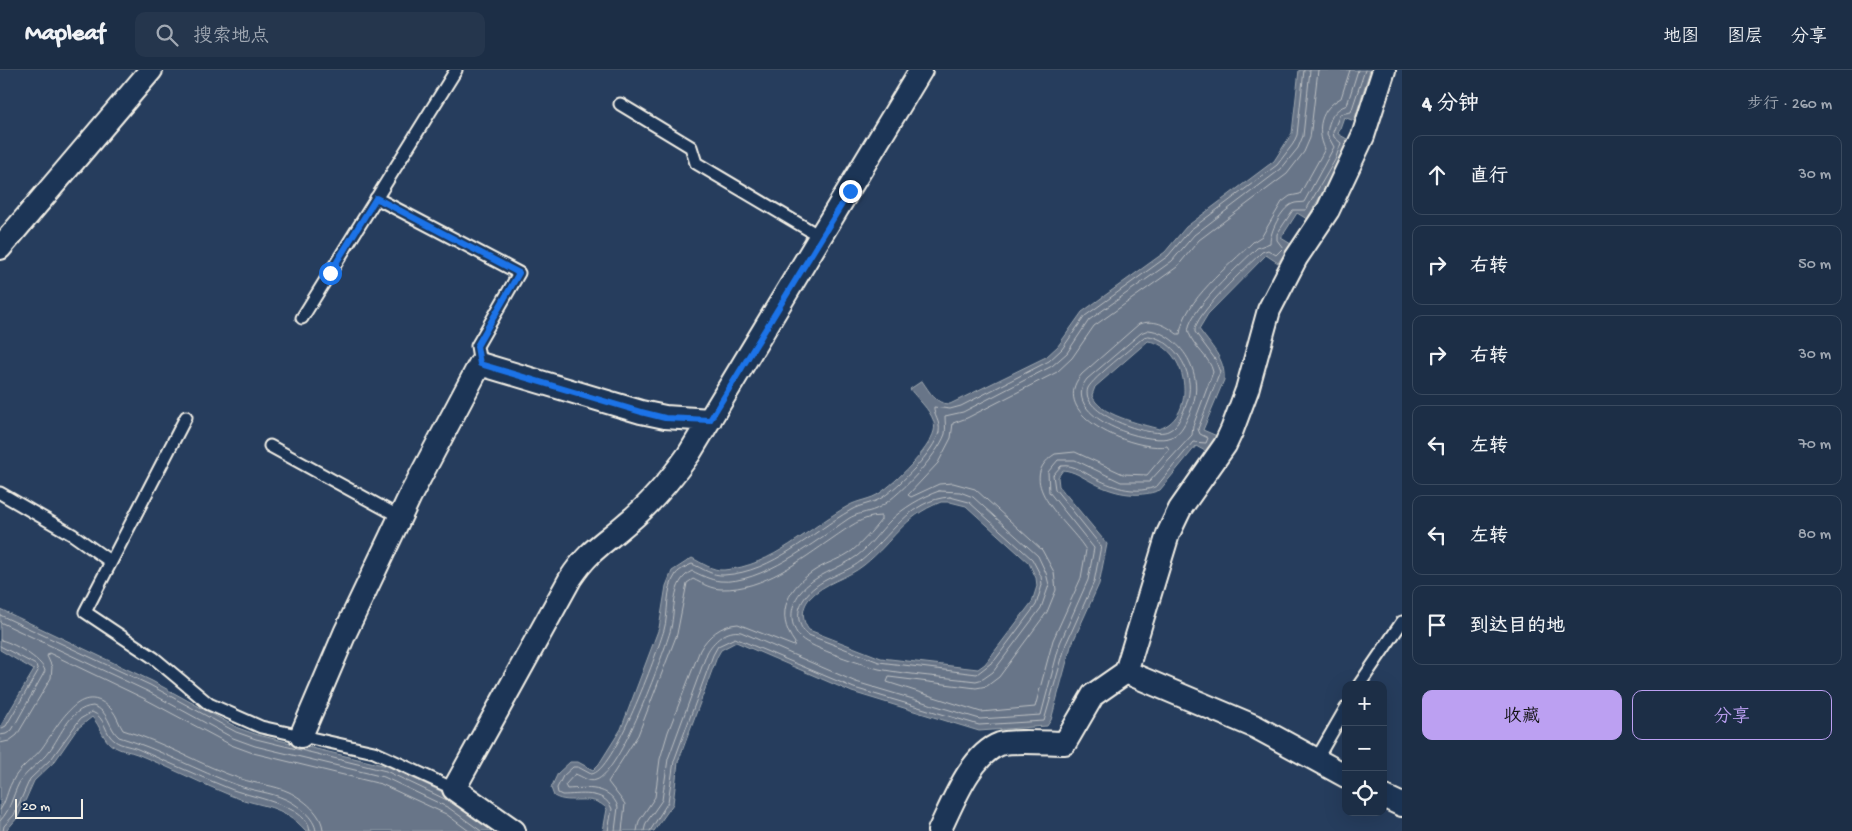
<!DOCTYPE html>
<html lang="zh">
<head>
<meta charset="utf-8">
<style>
  body { margin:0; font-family:"Gochi Hand","LXGW WenKai TC",sans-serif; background:#25364d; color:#f1f3f6 }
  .controls { position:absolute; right:15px; bottom:15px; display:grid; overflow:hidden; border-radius:10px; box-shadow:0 5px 20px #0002 }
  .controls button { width:45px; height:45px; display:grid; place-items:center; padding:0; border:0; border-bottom:1px solid #3a4a5f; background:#1c2e46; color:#f1f3f6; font:25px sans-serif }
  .scale { position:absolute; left:15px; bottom:12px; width:68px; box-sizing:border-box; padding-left:5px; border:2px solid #f4f1e8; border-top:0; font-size:14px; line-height:18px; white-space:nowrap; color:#f4f1e8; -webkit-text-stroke:4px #1d3557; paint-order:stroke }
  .stop { position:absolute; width:15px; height:15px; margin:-11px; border:4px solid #1a73e8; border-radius:50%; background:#fff }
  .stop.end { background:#1a73e8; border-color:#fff; box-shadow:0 1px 5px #0008 }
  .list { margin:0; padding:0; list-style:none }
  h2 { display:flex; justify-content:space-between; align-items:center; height:65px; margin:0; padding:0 20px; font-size:21px }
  h2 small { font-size:16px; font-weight:400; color:#a0a8b3 }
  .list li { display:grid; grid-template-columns:32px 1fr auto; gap:15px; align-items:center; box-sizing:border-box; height:80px; margin:0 10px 10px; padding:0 10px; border:1px solid #3a4a5f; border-radius:10px }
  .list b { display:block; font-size:19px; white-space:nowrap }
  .list em { font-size:16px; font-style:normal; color:#a0a8b3 }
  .actions { display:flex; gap:10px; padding:15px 20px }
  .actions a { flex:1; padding:11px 0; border:1px solid #bca0f2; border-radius:10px; text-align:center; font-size:18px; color:#bca0f2 }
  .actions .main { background:#bca0f2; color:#111 }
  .icon { flex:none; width:28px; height:28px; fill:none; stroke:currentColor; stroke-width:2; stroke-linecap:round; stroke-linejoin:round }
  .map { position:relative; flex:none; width:1402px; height:761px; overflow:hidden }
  header { display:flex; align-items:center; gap:30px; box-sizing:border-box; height:70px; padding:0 25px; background:#1c2e46; border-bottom:1px solid #3a4a5f }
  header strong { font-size:24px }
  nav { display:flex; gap:28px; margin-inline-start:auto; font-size:18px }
  .search { width:350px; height:45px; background:#25364d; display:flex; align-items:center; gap:12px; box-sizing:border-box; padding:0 18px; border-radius:10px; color:#a0a8b3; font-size:19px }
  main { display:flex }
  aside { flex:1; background:#1c2e46 }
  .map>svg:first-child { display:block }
</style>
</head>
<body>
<header>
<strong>Mapleaf</strong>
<div class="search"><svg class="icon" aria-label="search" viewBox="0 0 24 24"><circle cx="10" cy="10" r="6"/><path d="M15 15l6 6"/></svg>搜索地点</div>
<nav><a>地图</a><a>图层</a><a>分享</a></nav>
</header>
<main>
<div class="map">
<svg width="1402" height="761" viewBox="0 0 1402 761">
  <rect width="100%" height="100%" fill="#263d5d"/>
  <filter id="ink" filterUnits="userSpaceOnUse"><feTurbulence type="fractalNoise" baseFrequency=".02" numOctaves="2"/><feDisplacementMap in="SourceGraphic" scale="10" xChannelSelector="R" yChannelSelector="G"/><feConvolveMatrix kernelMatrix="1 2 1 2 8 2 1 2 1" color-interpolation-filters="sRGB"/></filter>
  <g filter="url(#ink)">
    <path fill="#677588" stroke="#9fa7ae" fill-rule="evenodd" d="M1299 0H1370L1354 51 1344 47 1338 64 1347 69 1340 92 1307 149 1297 143 1281 168 1291 174 1278 193 1266 185 1208 244 1199 259C1210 275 1226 289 1224 310L1203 360 1217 366 1207 382 1196 376 1160 420C1137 429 1112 423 1092 412 1082 407 1074 401 1063 400L1058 407 1059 416 1107 474 1099 514 1071 576 1051 650 1047 656 979 661 852 622 736 572 721 580 717 587 678 692 673 734 654 761H603L607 739C592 722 571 736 554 726L551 718 558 703 570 692H578L593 700 599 694 621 659 659 558 666 516 672 501 692 488C702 493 713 501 724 500 773 496 808 458 848 436 858 430 870 430 880 423 896 412 929 380 934 361 938 346 918 330 910 319L922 311C930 322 935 334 950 334L1046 287 1058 276 1082 242 1165 182 1186 157 1274 91 1292 63ZM1148 271C1188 276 1199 346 1159 359 1141 354 1098 345 1092 325L1095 317ZM941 432H950L966 436 1029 493 1036 508 1037 516 1032 532 985 594 978 599 881 588 809 560C802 551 801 539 809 529 824 512 847 509 864 495 894 471 902 447 941 432Z
      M0 539 152 611 238 658 258 665 387 696 455 728 499 761H306C281 733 263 738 232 726 200 713 169 697 137 684 130 681 121 681 115 677 103 672 101 656 92 647L77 659 55 691 34 711 18 747 6 761H0V657L34 600 0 580Z"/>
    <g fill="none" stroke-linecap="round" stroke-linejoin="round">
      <path stroke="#bcbfc2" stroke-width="1" d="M1318 0 1310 68 1304 82 1287 104 1199 170 1177 197 1094 256 1072 288 1057 302 967 348 953 353 951 368 938 393 908 425 911 427 939 414 953 413 975 419 1042 480 1054 502 1056 520 1047 542 999 607 987 616 976 618 889 607 887 612 981 642 1035 637 1053 570 1081 508 1086 480C1071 454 1011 412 1055 384L1075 382 1123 404 1147 405 1169 379 1167 376C1137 382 1045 346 1082 304L1139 254C1154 249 1166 255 1177 264H1180C1184 230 1229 196 1253 172L1262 166 1282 132 1290 126 1300 124 1325 79C1316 59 1320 39 1341 28L1350 0
        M1149 260C1167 262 1184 278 1191 295 1198 312 1197 326 1190 343 1185 353 1182 362 1172 367 1149 377 1058 346 1087 309L1141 263Z
        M1149 266C1164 268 1179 282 1185 297 1191 312 1191 325 1184 340 1180 349 1177 357 1168 361 1151 369 1078 343 1088 318 1093 308 1133 277 1144 267Z
        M939 421 960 422 973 427 1038 486 1046 503 1049 515 1041 538 993 602 983 609 976 611C944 607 910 605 879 599 864 595 811 578 801 568 789 556 789 537 800 523 814 504 838 500 857 486 870 476 879 462 890 451 903 438 922 427 939 421Z
        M950 427 969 432 1032 489 1041 506 1042 515 1036 535 995 590 977 604 879 592 806 564C797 553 796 541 804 529 817 508 844 505 861 491 890 468 909 429 950 427Z
        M0 545 150 615 236 662 256 669 386 701 449 731
        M0 552 147 621 233 668 255 676 384 707 449 738 481 761
        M0 570C11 571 43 590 45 601L12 660 6 664 0 665
        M0 576 36 595 38 601 6 656 0 659
        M0 673 9 671 17 665 51 608 52 597 47 586 49 583 143 628 231 675 253 683 381 714 446 744 469 761
        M0 740C6 732 7 721 12 712 19 697 33 690 42 678 58 656 81 607 112 640 117 646 119 654 123 660 164 672 200 695 241 709 256 714 274 715 289 722 303 729 323 744 323 761
        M0 751C11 739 12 727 19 713 26 702 37 695 46 685 60 670 68 638 93 636 109 640 108 658 119 667 160 679 197 701 237 715 252 721 270 722 285 729 297 734 315 748 316 761
        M3 761 4 756 14 745 30 709 52 688 80 649 92 642C106 647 104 664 115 671 122 676 132 676 140 680 169 693 199 706 228 718 248 727 307 734 310 761
        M608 761 612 739C604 719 579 725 562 725L558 723 557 718 563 706 573 697H578L591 704C613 704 657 583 664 560 669 543 665 519 676 504 679 500 687 496 692 494 702 498 712 506 724 505 774 502 810 463 851 440 861 434 873 434 883 427 899 416 934 382 939 362 941 352 933 345 934 337L950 339 961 336 1049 291 1062 279 1085 246 1168 186 1190 160 1277 95 1293 74 1297 65 1304 0
        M615 761 618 737C610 715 586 718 567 719L565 715 575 704C582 706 589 713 596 710 620 703 662 588 670 562 676 541 670 512 692 501 701 505 710 510 720 511 760 515 816 471 848 449 857 443 867 443 876 439 896 430 938 385 945 364 946 358 945 351 945 346L963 342 1052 296 1067 283 1089 250 1172 191 1194 165 1281 99 1298 78 1303 66 1310 0
        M622 761 625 734 608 712 638 665 677 564 687 513 693 509C703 514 711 519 722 519 763 520 801 490 833 468 848 458 862 446 881 446V450C873 460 863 472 852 481 841 489 828 492 817 499 789 516 773 543 795 573L794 576 738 554C721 555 708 566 700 580L668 662 660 689 655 727 639 751 637 761
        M644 761 646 753 662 730 668 689 707 583C713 571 727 559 741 562L856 612 980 649 1041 645 1060 573 1088 510 1094 478 1049 422 1048 402 1058 390H1075L1121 412H1149L1192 365 1193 356 1213 302C1210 287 1194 278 1189 263 1182 246 1244 191 1257 178L1270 173C1270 162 1281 139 1292 134 1296 132 1300 133 1304 132L1334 77 1327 64C1329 49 1333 40 1347 35L1358 0
        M650 761 668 732 674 691 713 585 718 576 735 568 854 618 979 655 1044 651 1066 574 1094 512 1101 476 1055 419 1053 405 1061 396C1075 394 1084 403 1097 409 1115 418 1137 425 1157 416L1193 372 1206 373 1208 368 1200 364 1198 359 1220 302 1215 289 1195 262C1192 246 1249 195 1262 182L1268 180 1276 185 1283 178 1277 170V164L1293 140H1306L1335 90 1341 73 1334 67 1333 62 1340 44 1351 42 1365 0"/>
      <g stroke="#f4f1e8" stroke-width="15">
        <path id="lane" d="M620 34 691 77 696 93 821 167
          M376 128 519 203 477 276 480 294
          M302 248 456 0
          M270 376 400 447
          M0 423 73 465 111 492 85 542 154 588 209 634 261 657 374 682 454 719
          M111 492 186 347
          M1359 615 1402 552
          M1316 690 1346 638"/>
      </g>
      <g stroke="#f4f1e8" stroke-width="26">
        <path id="street" d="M0 178 151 0
          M1126 602 1256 657 1346 706
          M301 666 345 563 410 426 480 294 641 342 665 347 710 350
          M1383 726 1402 735
          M514 761 454 719 570 509C589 480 603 474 627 453 652 433 671 409 689 384L921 0
          M939 761C952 735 970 685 1000 674 1012 670 1050 673 1065 673L1093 625 1126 602 1168 464 1180 439 1225 375 1232 360 1247 320 1269 240 1296 188 1328 140 1363 66 1384 0"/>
      </g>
      <use href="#lane" stroke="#1d3557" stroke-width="11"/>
      <use href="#street" stroke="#1d3557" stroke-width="22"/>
    </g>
  </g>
  <g fill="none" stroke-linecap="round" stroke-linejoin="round" filter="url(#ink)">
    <path stroke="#1a73e8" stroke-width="6" d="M330 203 376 128 519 203 477 276 480 294 641 342 665 348 710 350 850 121"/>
  </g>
</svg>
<div class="controls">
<button>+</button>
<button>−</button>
<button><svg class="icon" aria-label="locate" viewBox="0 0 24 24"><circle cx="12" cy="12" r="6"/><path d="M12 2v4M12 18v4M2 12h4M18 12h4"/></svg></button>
</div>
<div class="scale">20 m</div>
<div class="stop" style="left:330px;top:203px"></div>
<div class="stop end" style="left:850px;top:121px"></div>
</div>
<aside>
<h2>4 分钟<small>步行 · 260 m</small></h2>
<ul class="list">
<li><svg class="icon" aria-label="ahead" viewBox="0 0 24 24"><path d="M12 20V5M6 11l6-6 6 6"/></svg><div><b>直行</b></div><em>30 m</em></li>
<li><svg class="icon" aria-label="right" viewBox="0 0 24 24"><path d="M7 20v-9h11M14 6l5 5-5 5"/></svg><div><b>右转</b></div><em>50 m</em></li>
<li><svg class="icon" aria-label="right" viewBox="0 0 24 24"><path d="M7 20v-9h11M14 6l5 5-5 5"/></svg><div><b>右转</b></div><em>30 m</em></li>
<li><svg class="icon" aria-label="left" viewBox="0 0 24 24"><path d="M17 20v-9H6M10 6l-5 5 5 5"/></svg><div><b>左转</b></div><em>70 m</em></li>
<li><svg class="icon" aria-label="left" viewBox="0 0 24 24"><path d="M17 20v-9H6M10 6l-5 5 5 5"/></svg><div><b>左转</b></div><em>80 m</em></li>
<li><svg class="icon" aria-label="arrive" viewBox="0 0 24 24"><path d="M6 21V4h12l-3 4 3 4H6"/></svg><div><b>到达目的地</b></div></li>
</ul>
<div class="actions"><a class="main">收藏</a><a>分享</a></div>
</aside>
</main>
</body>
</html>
